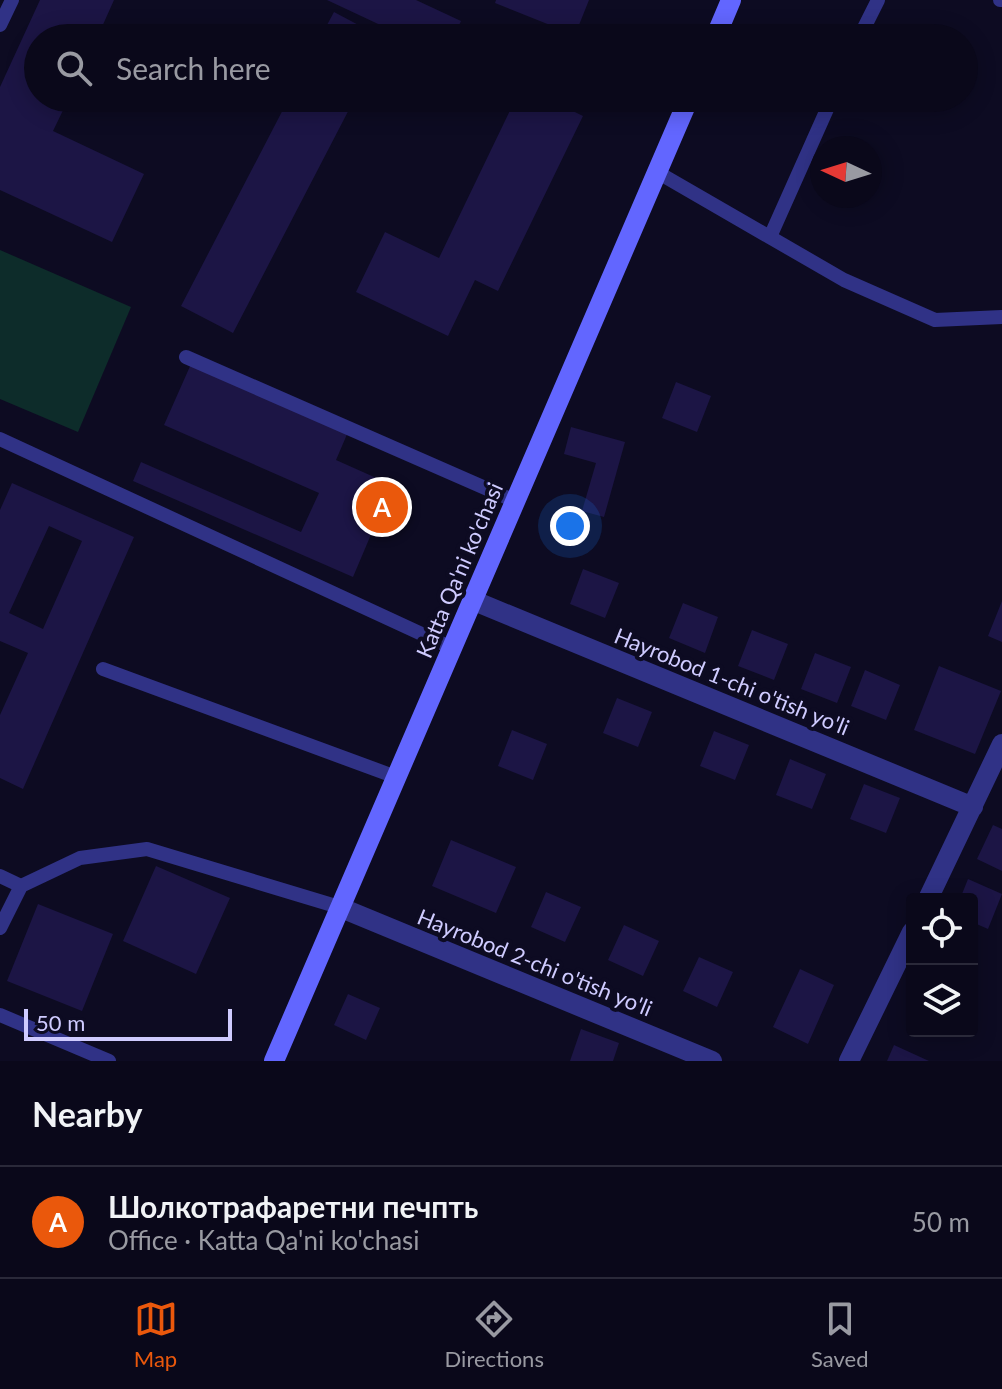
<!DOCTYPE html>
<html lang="en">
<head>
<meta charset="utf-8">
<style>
  body { margin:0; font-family:Lato,sans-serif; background:#181627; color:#f1f3f6 }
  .controls { position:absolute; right:24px; bottom:24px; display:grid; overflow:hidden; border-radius:8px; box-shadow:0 4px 20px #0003 }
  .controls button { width:72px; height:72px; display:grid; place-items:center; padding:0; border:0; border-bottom:2px solid #2a2939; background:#0a081a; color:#f1f3f6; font:40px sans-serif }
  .compass { position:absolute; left:810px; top:136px; width:72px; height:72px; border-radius:50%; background:#0a081a; box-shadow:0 4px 20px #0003; rotate:274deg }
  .scale { position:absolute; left:24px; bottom:20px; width:208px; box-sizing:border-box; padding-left:8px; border:4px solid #cfcbff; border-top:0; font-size:22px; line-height:28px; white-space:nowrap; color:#cfcbff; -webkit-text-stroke:6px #0d0b22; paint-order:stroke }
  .you { position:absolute; left:570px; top:526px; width:28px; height:28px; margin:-20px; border:6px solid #fff; border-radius:50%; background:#1a73e8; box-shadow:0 0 0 12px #1a73e833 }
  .badge { display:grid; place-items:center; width:52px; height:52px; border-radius:50%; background:#ea580c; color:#fff; font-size:26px; font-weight:700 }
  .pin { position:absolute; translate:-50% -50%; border:4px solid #fff; box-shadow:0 2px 8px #0006 }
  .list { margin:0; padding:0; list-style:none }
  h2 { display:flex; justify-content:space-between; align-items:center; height:104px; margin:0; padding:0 32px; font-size:34px }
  h2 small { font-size:26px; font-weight:400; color:#999aa2 }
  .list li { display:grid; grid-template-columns:52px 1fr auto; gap:24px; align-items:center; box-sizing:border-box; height:112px; padding:0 32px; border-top:2px solid #2a2939 }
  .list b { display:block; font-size:30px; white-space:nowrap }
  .list p { margin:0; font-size:26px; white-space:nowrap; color:#999aa2 }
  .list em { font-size:26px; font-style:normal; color:#999aa2 }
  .icon { flex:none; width:44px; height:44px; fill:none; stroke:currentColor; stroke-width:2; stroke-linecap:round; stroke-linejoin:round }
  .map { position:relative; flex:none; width:1002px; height:1061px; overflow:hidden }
  .search { position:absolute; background:#0a081a; box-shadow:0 4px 20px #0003; left:24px; right:24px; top:24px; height:88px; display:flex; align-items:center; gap:20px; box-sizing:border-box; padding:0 28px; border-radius:44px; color:#999aa2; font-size:30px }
  .sheet { height:216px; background:#0a081a }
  nav { display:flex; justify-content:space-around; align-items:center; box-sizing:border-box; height:112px; border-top:2px solid #2a2939; background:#0a081a; font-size:22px; color:#999aa2 }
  nav a { display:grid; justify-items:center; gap:4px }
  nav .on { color:#ea580c }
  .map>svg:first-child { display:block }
</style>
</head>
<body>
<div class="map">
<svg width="1002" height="1061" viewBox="0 0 1002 1061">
  <rect width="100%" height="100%" fill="#0d0b22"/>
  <path fill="#0d2c2a" d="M0 250 131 307 78 432 0 399Z"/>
  <path fill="#1c1545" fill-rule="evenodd" d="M40 0H114L97 38H38V98H69L53 131 144 174 112 242 0 190V87Z
    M327 0H416L461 21 453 38H408Z
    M496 0H589L575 35 495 3Z
    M334 12 383 38H320Z
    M289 98H355L233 333 181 306Z
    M516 98H546L583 116 498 291 475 280 448 336 356 292 385 232 439 258Z
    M191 364 348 432 336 460 392 485 353 577 133 481 141 462 301 532 319 493 164 425Z
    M676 382 711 396 697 432 662 418Z
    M571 427 625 442 604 517 582 511 596 463 564 454Z
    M12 483 134 537 23 789 0 778V715L28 653 0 641V510ZM49 526 82 541 43 629 9 613Z
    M583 569 619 583 605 618 570 604Z
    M1002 601V642L988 636Z
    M683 603 718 617 705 653 669 638Z
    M752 630 788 644 774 680 738 666Z
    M815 653 851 667 837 703 801 689Z
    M939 666 1001 691 975 754 914 730Z
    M865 670 900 685 886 720 851 706Z
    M617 698 652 712 638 747 603 733Z
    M512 730 547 744 533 780 498 766Z
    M714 731 749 745 735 780 700 766Z
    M790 759 826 774 812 809 776 795Z
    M864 784 900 798 886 833 850 819Z
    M993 825 1002 829V871L977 859Z
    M451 840 516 867 496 913 432 886Z
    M156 866 230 898 196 974 123 941Z
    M968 879 1002 894 988 929 972 922V899H960Z
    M546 892 581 907 565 942 531 927Z
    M38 904 113 934 82 1011 7 981Z
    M624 925 659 941 643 976 608 960Z
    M699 957 733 972 717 1007 683 991Z
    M800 969 834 985 808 1044 773 1027Z
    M348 994 380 1008 366 1040 334 1025Z
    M581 1029 619 1043 613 1061H570Z
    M894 1045 929 1061H887Z"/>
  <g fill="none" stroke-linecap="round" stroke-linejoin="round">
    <path stroke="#303286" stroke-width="14" d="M1000 0H1002
      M0 25 12 0
      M859 38 878 0
      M657 172 844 280 935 320 1002 317
      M770 237 832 98
      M186 357 515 501
      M0 439 452 648
      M103 669 396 777
      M0 876 21 886
      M0 928 21 886 80 858 147 849 339 907
      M0 1015 109 1061"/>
    <path stroke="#303286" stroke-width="20" d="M472 600 973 807
      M928 899 1002 744
      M339 907 712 1061
      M849 1061 912 932"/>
    <path stroke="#6266ff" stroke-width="20" d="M715 38 731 0
      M274 1061 689 98"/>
  </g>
  <g text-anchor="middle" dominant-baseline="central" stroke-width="8" stroke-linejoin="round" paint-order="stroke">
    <g font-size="22" fill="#cfcbff" stroke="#0d0b22">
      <text transform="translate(459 570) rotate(-67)">Katta Qa'ni ko'chasi</text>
      <text transform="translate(732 681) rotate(22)">Hayrobod 1-chi o'tish yo'li</text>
      <text transform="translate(535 962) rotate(22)">Hayrobod 2-chi o'tish yo'li</text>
    </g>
  </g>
</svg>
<div class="controls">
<button><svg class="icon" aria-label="locate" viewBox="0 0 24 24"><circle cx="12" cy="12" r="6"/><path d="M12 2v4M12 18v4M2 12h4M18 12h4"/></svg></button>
<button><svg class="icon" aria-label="layers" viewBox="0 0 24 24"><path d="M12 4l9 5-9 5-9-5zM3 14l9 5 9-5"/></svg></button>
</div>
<svg class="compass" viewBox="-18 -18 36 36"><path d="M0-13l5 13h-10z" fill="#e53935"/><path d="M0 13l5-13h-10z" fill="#999aa2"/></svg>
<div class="scale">50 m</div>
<div class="you"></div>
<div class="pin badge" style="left:382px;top:507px">A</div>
<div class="search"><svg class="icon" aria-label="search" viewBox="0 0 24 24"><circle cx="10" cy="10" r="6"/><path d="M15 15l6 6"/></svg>Search here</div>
</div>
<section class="sheet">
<h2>Nearby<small></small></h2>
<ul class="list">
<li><span class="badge">A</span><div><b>Шолкотрафаретни печпть</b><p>Office · Katta Qa'ni ko'chasi</p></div><em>50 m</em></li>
</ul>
</section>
<nav>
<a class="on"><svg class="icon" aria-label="map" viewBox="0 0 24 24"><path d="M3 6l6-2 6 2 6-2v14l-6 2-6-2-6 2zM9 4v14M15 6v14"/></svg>Map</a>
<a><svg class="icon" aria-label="directions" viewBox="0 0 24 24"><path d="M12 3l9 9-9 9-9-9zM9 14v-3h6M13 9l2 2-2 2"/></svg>Directions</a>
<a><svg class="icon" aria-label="saved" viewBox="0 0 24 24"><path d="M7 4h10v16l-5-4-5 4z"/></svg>Saved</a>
</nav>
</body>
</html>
